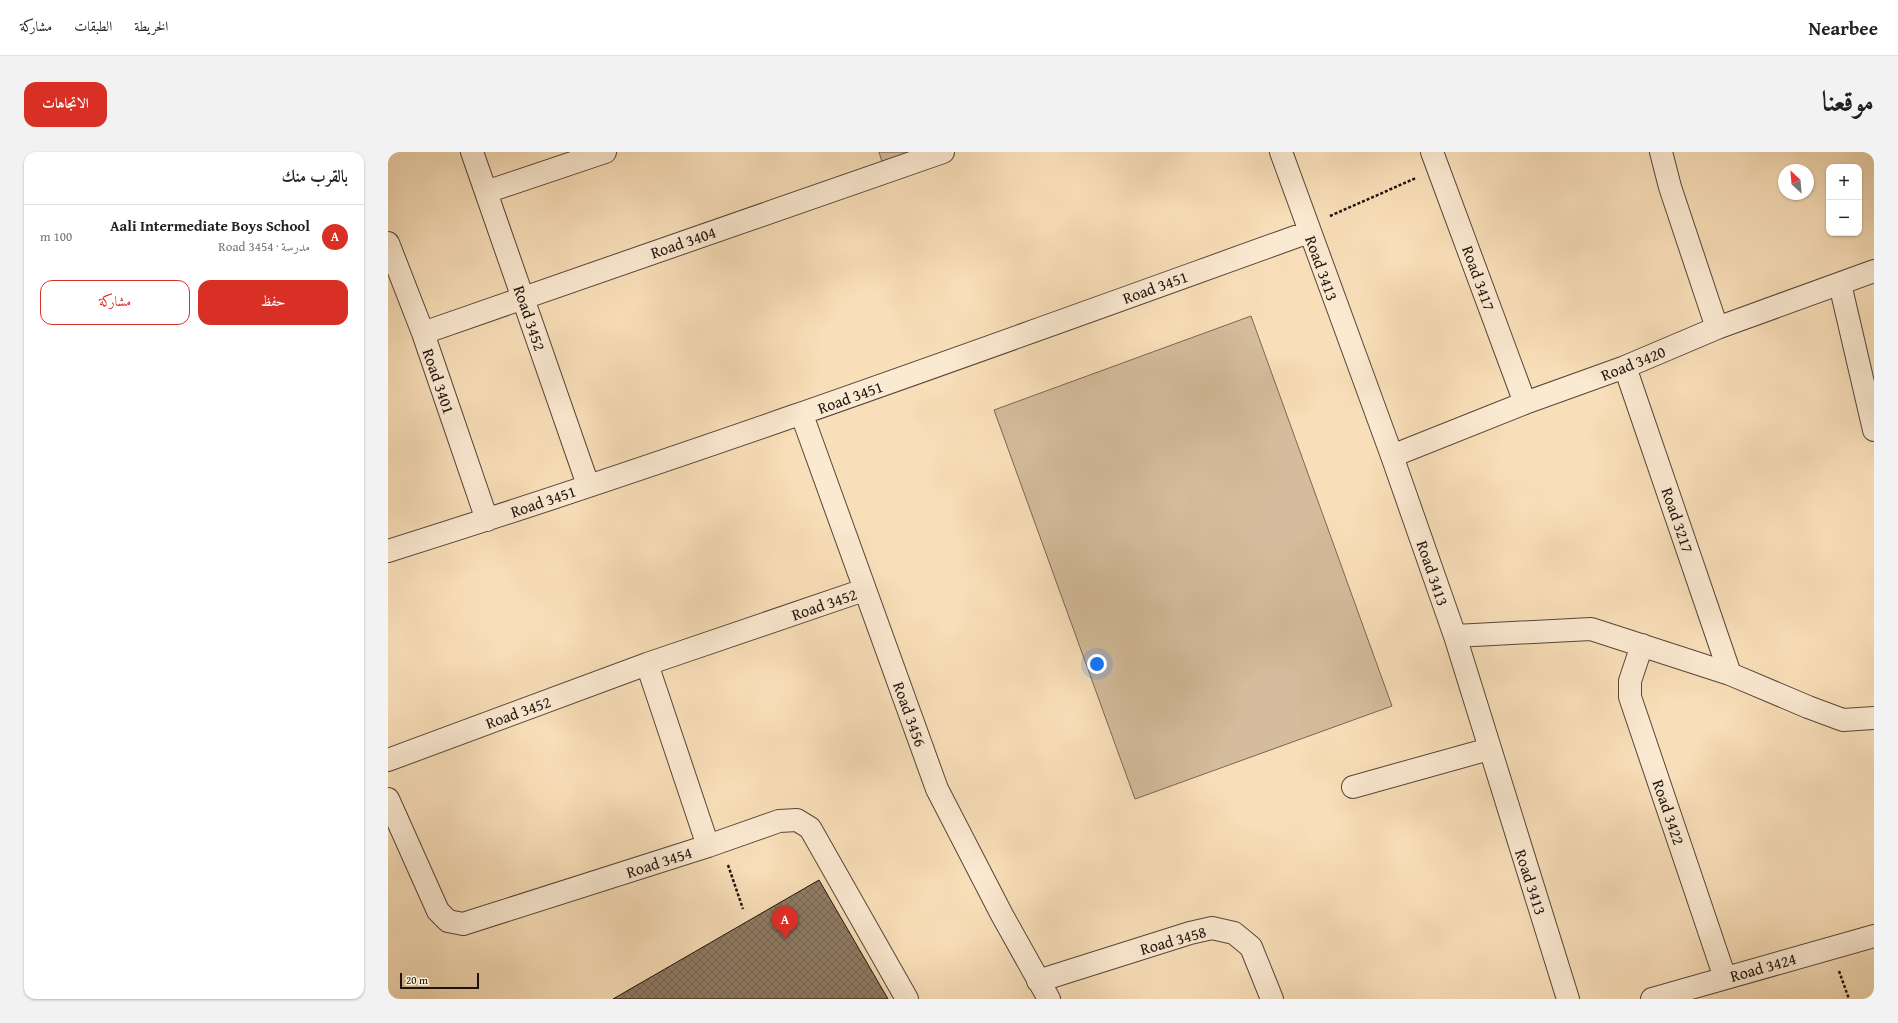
<!DOCTYPE html>
<html lang="ar">
<head>
<meta charset="utf-8">
<style>
  body { margin:0; font-family:"Gentium Book Plus",Amiri,serif; background:#f2f2f2; color:#222; direction:rtl }
  .controls { position:absolute; right:12px; top:12px; display:grid; overflow:hidden; border-radius:8px; box-shadow:0 1px 3px #0004 }
  .controls button { width:36px; height:36px; display:grid; place-items:center; padding:0; border:0; border-bottom:1px solid #e0e0e0; background:#fff; color:#222; font:20px sans-serif }
  .compass { position:absolute; left:1390px; top:12px; width:36px; height:36px; border-radius:50%; background:#fff; box-shadow:0 1px 3px #0004; rotate:334deg }
  .scale { position:absolute; left:12px; bottom:10px; width:79px; box-sizing:border-box; padding-left:4px; border:2px solid #1e130d; border-top:0; font-size:11px; line-height:14px; white-space:nowrap; color:#1e130d; -webkit-text-stroke:3px #fbead2; paint-order:stroke }
  .you { position:absolute; left:709px; top:512px; width:14px; height:14px; margin:-10px; border:3px solid #fff; border-radius:50%; background:#1a73e8; box-shadow:0 0 0 6px #1a73e833 }
  .badge { display:grid; place-items:center; width:26px; height:26px; border-radius:50%; background:#d93025; color:#fff; font-size:13px; font-weight:700 }
  .pin { position:absolute; translate:-50% -33px; filter:drop-shadow(0 1px 2px #0008) }
  .pin::after { content:''; position:absolute; top:21px; width:14px; height:12px; background:inherit; clip-path:polygon(0 0,100% 0,50% 100%) }
  .list { margin:0; padding:0; list-style:none }
  h2 { display:flex; justify-content:space-between; align-items:center; height:52px; margin:0; padding:0 16px; font-size:17px }
  h2 small { font-size:13px; font-weight:400; color:#767676 }
  .list li { display:grid; grid-template-columns:26px 1fr auto; gap:12px; align-items:center; box-sizing:border-box; height:64px; padding:0 16px; border-top:1px solid #e0e0e0 }
  .list b { display:block; font-size:15px; white-space:nowrap }
  .list p { margin:0; font-size:13px; white-space:nowrap; color:#767676 }
  .list em { font-size:13px; font-style:normal; color:#767676 }
  .actions { display:flex; gap:8px; padding:12px 16px }
  .actions a { flex:1; padding:9px 0; border:1px solid #d93025; border-radius:12px; text-align:center; font-size:14px; color:#d93025 }
  .actions .main { background:#d93025; color:#fff }
  .map { position:relative; flex:none; width:1486px; height:847px; overflow:hidden; direction:ltr; border-radius:12px }
  header { display:flex; align-items:center; gap:24px; box-sizing:border-box; height:56px; padding:0 20px; background:#fff; border-bottom:1px solid #e0e0e0 }
  header strong { font-size:19px }
  nav { display:flex; gap:22px; margin-inline-start:auto; font-size:14px }
  .intro { display:flex; align-items:center; justify-content:space-between; box-sizing:border-box; height:96px; padding:0 24px }
  h1 { margin:0; font-size:28px }
  .button { padding:10px 18px; border-radius:12px; background:#d93025; color:#fff; font-size:14px; font-weight:700 }
  main { display:flex; gap:24px; padding:0 24px }
  aside { flex:1; background:#fff; border-radius:12px; box-shadow:0 1px 3px #0004 }
  .map>svg:first-child { display:block }
</style>
</head>
<body>
<header>
<strong>Nearbee</strong>
<nav><a>الخريطة</a><a>الطبقات</a><a>مشاركة</a></nav>
</header>
<div class="intro"><h1>موقعنا</h1><a class="button">الاتجاهات</a></div>
<main>
<div class="map">
<svg width="1486" height="847" viewBox="0 0 1486 847">
  <defs>
    <pattern id="building-cross-hatch" width="8" height="8" patternUnits="userSpaceOnUse"><rect width="8" height="8" fill="#907d66"/><path d="M0 0l8 8M0 8l8-8" fill="none" stroke="#756552"/></pattern>
  </defs>
  <rect width="100%" height="100%" fill="#f9dfb9"/>
  <filter id="stains"><feTurbulence type="fractalNoise" baseFrequency=".005" numOctaves="4"/><feColorMatrix values="0 0 0 0 .2 0 0 0 0 .09 0 0 0 0 .02 0 0 0 .5 -.17"/></filter>
  <radialGradient id="worn" r=".72"><stop offset=".6" stop-color="#630" stop-opacity="0"/><stop offset="1" stop-color="#630" stop-opacity=".3"/></radialGradient>
  <path fill="#d4bc9c" stroke="#796854" d="M491 0H532L495 13Z
    M863 164 1004 554 747 647 606 258Z"/>
  <path fill="url(#building-cross-hatch)" stroke="#1e130d" d="M431 728 500 847H225Z"/>
  <g fill="none" stroke-linecap="round" stroke-linejoin="round">
    <g stroke="#554638" stroke-width="24">
      <path id="minor" d="M84 0 200 333
        M893 0 1004 304 1067 484 1180 847
        M1044 0 1137 251
        M1273 0 1282 35 1329 176
        M98 40 217 0
        M0 91 35 181 99 368
        M1452 132 1486 278
        M35 181 555 0
        M1237 215 1342 522
        M414 263 549 637 614 763 661 847
        M1004 304 1137 251 1237 215 1329 176 1486 119
        M0 399C310 302 615 190 921 80
        M1067 484 1203 477 1342 522 1420 555 1455 568 1486 566
        M1254 493 1242 529V545L1337 826
        M259 512 320 694
        M0 608 259 512 476 438
        M965 635 1101 597
        M0 647 50 759 60 769 75 772 320 694 391 669 409 668 422 676 519 847
        M650 829 802 781 824 776 846 781 863 795 884 847
        M1264 847 1486 784"/>
    </g>
    <path stroke="#1e130d" stroke-width="2.5" stroke-dasharray="3 2" stroke-linecap="butt" d="M942 64 1028 26
      M340 713 355 757
      M1451 819 1461 847"/>
    <use href="#minor" stroke="#fbead2" stroke-width="22"/>
  </g>
  <g text-anchor="middle" dominant-baseline="central" stroke-width="3" stroke-linejoin="round" paint-order="stroke">
    <g font-size="16" fill="#1e130d" stroke="#fbead2">
      <text transform="translate(295 90) rotate(-19)">Road 3404</text>
      <text transform="translate(934 116) rotate(70)">Road 3413</text>
      <text transform="translate(1091 126) rotate(70)">Road 3417</text>
      <text transform="translate(767 135) rotate(-20)">Road 3451</text>
      <text transform="translate(142 166) rotate(71)">Road 3452</text>
      <text transform="translate(1245 211) rotate(-22)">Road 3420</text>
      <text transform="translate(51 229) rotate(71)">Road 3401</text>
      <text transform="translate(462 245) rotate(-20)">Road 3451</text>
      <text transform="translate(155 349) rotate(-19)">Road 3451</text>
      <text transform="translate(1290 368) rotate(71)">Road 3217</text>
      <text transform="translate(1045 421) rotate(71)">Road 3413</text>
      <text transform="translate(436 452) rotate(-19)">Road 3452</text>
      <text transform="translate(130 560) rotate(-20)">Road 3452</text>
      <text transform="translate(522 562) rotate(70)">Road 3456</text>
      <text transform="translate(1281 660) rotate(71)">Road 3422</text>
      <text transform="translate(271 710) rotate(-18)">Road 3454</text>
      <text transform="translate(1143 730) rotate(72)">Road 3413</text>
      <text transform="translate(785 788) rotate(-16)">Road 3458</text>
      <text transform="translate(1375 815) rotate(-16)">Road 3424</text>
    </g>
  </g>
  <rect width="100%" height="100%" filter="url(#stains)"/>
  <rect width="100%" height="100%" fill="url(#worn)"/>
</svg>
<div class="controls">
<button>+</button>
<button>−</button>
</div>
<svg class="compass" viewBox="-18 -18 36 36"><path d="M0-13l5 13h-10z" fill="#e53935"/><path d="M0 13l5-13h-10z" fill="#767676"/></svg>
<div class="scale">20 m</div>
<div class="you"></div>
<div class="pin badge" style="left:397px;top:787px">A</div>
</div>
<aside>
<h2>بالقرب منك<small></small></h2>
<ul class="list">
<li><span class="badge">A</span><div><b>Aali Intermediate Boys School</b><p>مدرسة · Road 3454</p></div><em>100 m</em></li>
</ul>
<div class="actions"><a class="main">حفظ</a><a>مشاركة</a></div>
</aside>
</main>
</body>
</html>
